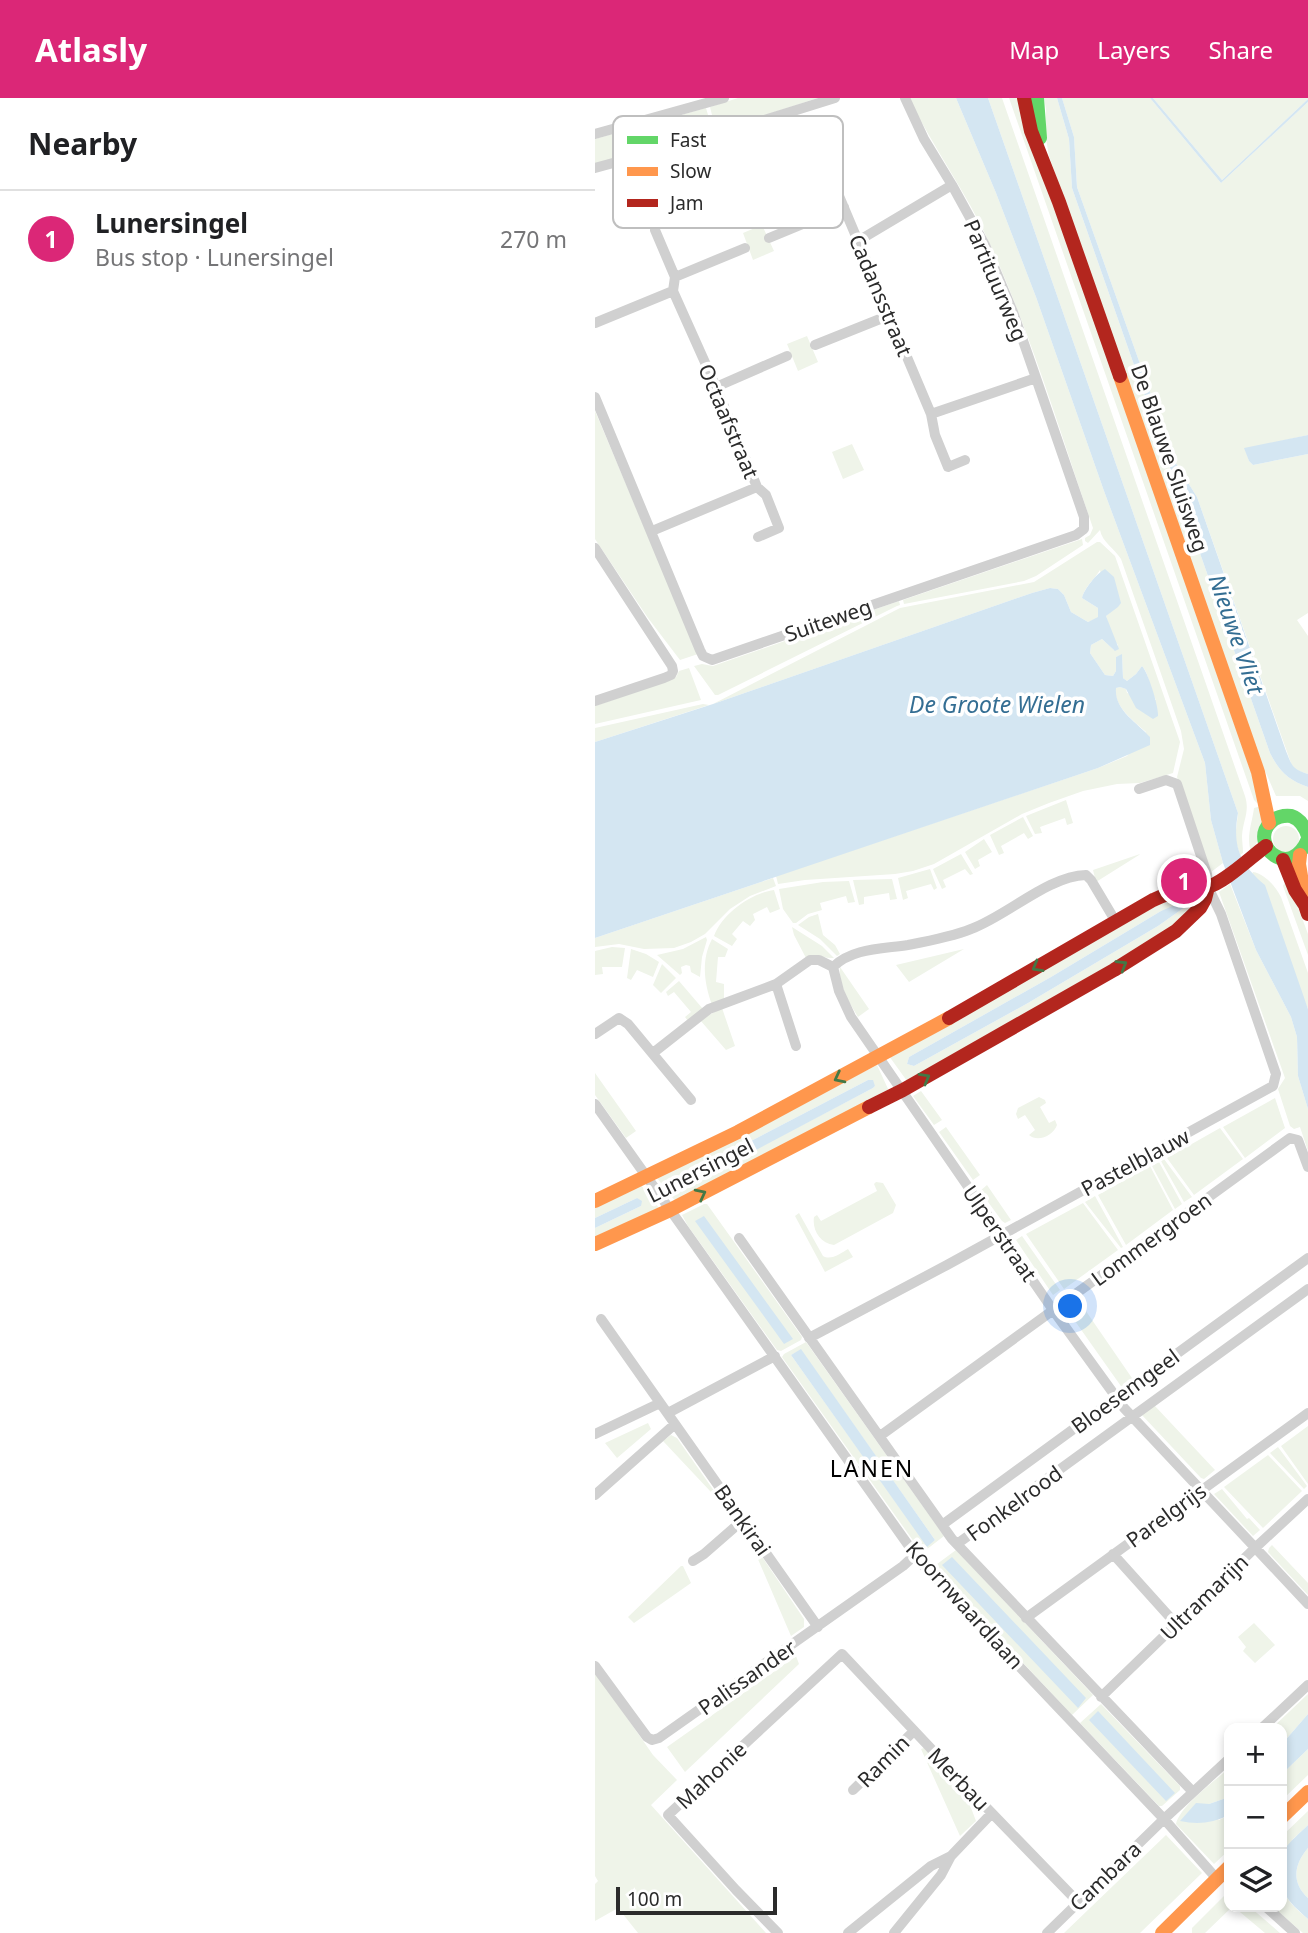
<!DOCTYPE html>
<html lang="en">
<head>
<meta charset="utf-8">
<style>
  body { margin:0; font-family:"Noto Sans",sans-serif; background:#f2f2f2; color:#202124 }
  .controls { position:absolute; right:21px; bottom:21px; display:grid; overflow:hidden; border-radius:14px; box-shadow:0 4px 10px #0003 }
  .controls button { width:63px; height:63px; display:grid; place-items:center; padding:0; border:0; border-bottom:2px solid #e0e0e0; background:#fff; color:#202124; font:35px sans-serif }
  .scale { position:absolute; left:21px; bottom:18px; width:161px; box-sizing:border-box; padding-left:7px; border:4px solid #2b2b2b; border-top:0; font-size:19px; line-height:24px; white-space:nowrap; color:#2b2b2b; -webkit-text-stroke:5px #fff; paint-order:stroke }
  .you { position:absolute; left:476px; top:1209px; width:24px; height:24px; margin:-18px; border:5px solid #fff; border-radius:50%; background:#1a73e8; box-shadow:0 0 0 10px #1a73e833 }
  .badge { display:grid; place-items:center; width:46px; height:46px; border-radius:50%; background:#db2777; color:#fff; font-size:23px; font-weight:700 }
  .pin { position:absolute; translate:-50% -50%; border:4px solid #fff; box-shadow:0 2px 7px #0006 }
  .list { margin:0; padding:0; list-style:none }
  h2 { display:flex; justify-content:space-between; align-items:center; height:91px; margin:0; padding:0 28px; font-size:30px }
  h2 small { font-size:23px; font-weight:400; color:#757577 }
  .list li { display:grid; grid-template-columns:46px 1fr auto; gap:21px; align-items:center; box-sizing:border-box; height:98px; padding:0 28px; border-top:2px solid #e0e0e0 }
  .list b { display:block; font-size:26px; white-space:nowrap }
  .list p { margin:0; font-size:23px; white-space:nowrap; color:#757577 }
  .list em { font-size:23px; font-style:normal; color:#757577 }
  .icon { flex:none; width:38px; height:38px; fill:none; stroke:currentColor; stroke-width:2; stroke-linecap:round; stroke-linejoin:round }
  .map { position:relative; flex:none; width:713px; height:1835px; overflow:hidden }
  header { display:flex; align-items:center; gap:42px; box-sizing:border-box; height:98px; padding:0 35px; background:#db2777; color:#fff }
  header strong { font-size:33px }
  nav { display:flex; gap:38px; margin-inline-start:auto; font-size:24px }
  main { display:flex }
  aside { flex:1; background:#fff }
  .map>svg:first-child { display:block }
</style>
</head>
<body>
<header>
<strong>Atlasly</strong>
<nav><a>Map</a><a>Layers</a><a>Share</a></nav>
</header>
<main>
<aside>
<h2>Nearby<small></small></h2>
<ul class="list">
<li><span class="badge">1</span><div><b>Lunersingel</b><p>Bus stop · Lunersingel</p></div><em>270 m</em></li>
</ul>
</aside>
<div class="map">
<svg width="713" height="1835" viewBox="0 0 713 1835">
  <rect width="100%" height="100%" fill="#fff"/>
  <path fill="#eff4e9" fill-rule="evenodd" d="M143 0H223L121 33 115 9Z
    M314 0H361L401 95 441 199 509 393 610 665 616 722 628 765 616 774 582 679 589 651 586 633 526 461C520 451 507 444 505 432L493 445 490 443V440L495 437 498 430C465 334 436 236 394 144 371 94 338 49 314 0Z
    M393 0H407L650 698C655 714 648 722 647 738 647 743 648 749 648 755L645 757 640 741 643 715Z
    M414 0H422L666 703 662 705 659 702Z
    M449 0H462L474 41 477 90 675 655C684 673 693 682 713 689V703L705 698H681L664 659 454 58 451 41V11Z
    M467 0H555L626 85 713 4V337L650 351 654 363 658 367 713 356V515L702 522 713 538V676L701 672 697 668 602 399 580 364 482 89 479 39Z
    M558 0H713V1L627 82Z
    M111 10 118 34 0 67V41Z
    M167 127 179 153 158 162 148 135Z
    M212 238 223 264 203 273 192 246Z
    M0 313 103 556 85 562 53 520 0 441Z
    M257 346 269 372 248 381 237 354Z
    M487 441 488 447 441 478 429 483 309 506 308 502Z
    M502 444H505L520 458 585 644 578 675 545 685 522 686 488 693 454 705 427 716 339 766 318 773 300 776 210 782 183 786 181 778 503 670 532 658 551 634C538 622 520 610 520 590L525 589 531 591 532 595 561 602C555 592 554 575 547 568L541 576 532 583 528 580 527 557 521 559V573L518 578 510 577 495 555 496 547 507 541 519 552 523 547 518 541 511 518 514 515 505 472C499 482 490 488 487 500L503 510V520L493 524 476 514 469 497 463 491 455 490 437 495 118 606 305 510 439 484Z
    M304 503 305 507 302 508 123 597H120L99 568 107 566 118 568Z
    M94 570 106 602 0 626V608L70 584 81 579 84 573Z
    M108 606 114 607 0 644V630Z
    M471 702 478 725 472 727 470 720 445 729 447 735 440 736 431 718Z
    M666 708C668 724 666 741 656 754 651 738 657 726 659 710Z
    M428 719 438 738 433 741 429 735 406 748 409 755 404 757 395 737Z
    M678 741a13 13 0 1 1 26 0a13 13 0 1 1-26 0Z
    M389 741 397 754 383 762 385 768 380 771 370 754Z
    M366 756 378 776 375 777 370 771 348 782 351 789 347 791 338 771Z
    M545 756 544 757 501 784 498 772Z
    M335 771 342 790 339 792 336 786 311 793 313 800 308 802 303 780Z
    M658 774C670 776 680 788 686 799L713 875V911L657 776Z
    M178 780 181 788 155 798 135 811 110 836 96 844 79 850 49 851 24 846 0 849V840Z
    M297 781 302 801 295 802 294 795 269 799V806L264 807 258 782Z
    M254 783 260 804 253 805 251 798 225 805 227 812 213 816 201 825H198L188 811 184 791 228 784Z
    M690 784 694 785 713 836V857L688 788Z
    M635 786 661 852 696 919 702 939 703 978 713 1011V1053L705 1029 699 1031 695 1028 683 991 690 980 624 794Z
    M179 792 185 811 175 815 172 809 158 816 160 822 155 828 148 823 137 836 142 841 137 848 119 838C127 816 156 795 179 792Z
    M603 793 606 801 581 829 312 983 294 958 557 805ZM590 809 563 828 433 905 319 968 312 966 314 959 456 879 566 813Z
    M223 816 228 837 240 847 245 856 242 858 225 841 203 827 214 819Z
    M197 829 227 848 239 860C228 861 221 854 211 860L199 837Z
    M111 839 112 842 107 859 105 879 96 874 95 868 91 867 86 869 87 875 85 877 62 857 88 851Z
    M117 841 133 851 130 859H123L121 884 129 886V903L117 907C109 885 106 862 117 841Z
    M17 849 30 850 27 869H7L8 876 0 877V853Z
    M36 851 51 856 64 864 58 879 42 872 36 882 32 880Z
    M369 851 314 884 301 867Z
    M67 866 81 880 66 895 58 887Z
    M245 869 274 911 263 919C254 904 243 886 245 869Z
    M84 883 108 911 93 923 90 919 96 914 79 894 73 898 71 894Z
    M127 910 140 948 131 952 105 922Z
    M282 967 294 993 81 1104 62 1080ZM273 982 280 988 278 990 127 1069 83 1089 81 1082Z
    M0 975 41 1033 31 1040 0 997Z
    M326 993 347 1022 339 1027 318 998Z
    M444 999 450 1002 451 1005 445 1009 454 1025 460 1022 462 1027C459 1037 443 1045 434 1037L440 1032 430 1017 423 1021 421 1016 423 1010Z
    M680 1000 690 1030 650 1060 628 1029Z
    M351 1029 385 1077 378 1082 344 1034Z
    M625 1030 648 1061 599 1097 572 1060Z
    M569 1061 597 1099 589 1104 566 1063Z
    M564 1064 587 1106 580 1111 557 1068Z
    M555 1068 578 1112 531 1147 503 1097Z
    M281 1084 288 1085 301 1107 298 1115 239 1147C225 1145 217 1132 219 1119L222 1117 226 1123 282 1093 279 1086Z
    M46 1087 64 1110 0 1142V1130L46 1108 42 1100 0 1120V1106Z
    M392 1087 416 1122 410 1125 407 1123 385 1093Z
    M500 1098 528 1149 526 1150 490 1104Z
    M488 1105 523 1152 469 1191 431 1136Z
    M109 1106H112L207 1239 206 1242 186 1253 182 1252 93 1128 87 1117Z
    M204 1115 228 1158C236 1163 246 1155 253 1151L258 1159 230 1174 200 1118Z
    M427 1138 465 1192 458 1197 421 1142Z
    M484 1203 539 1283 528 1291 475 1216V1209Z
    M211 1244 349 1438 327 1455 187 1259 189 1256ZM206 1252 340 1442 332 1448 196 1257Z
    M559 1307 620 1372 609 1381 606 1380 546 1316Z
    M53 1325 56 1331 22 1360 10 1345Z
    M713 1328V1386L686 1348Z
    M76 1337 82 1340 131 1410 68 1343Z
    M683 1349 712 1388 709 1391 675 1355Z
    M673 1357 707 1393 668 1430 629 1389Z
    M627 1391 652 1421 654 1420 665 1432 658 1438 619 1396Z
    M157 1444 209 1521V1529L196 1538 156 1445Z
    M677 1447 713 1485V1497L673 1454 674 1450Z
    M361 1452 498 1597 477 1617 338 1469Z
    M86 1468H88L96 1485 39 1525 33 1519Z
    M659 1525 680 1547 660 1565 648 1553 651 1549 643 1539Z
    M201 1558 204 1566 90 1674 72 1649Z
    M0 1574 58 1657 82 1682 56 1707 171 1835H43L23 1810 0 1823V1786L3 1783 0 1778Z
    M713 1596V1616L687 1646V1630H677Z
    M506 1606 585 1688V1692L567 1708H564L485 1625Z
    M329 1650 370 1694 381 1723 365 1738 326 1651Z
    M713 1651V1677L687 1702V1676Z
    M634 1670V1699L614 1706H601L624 1722 634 1717V1752L619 1766 581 1726C585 1708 620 1683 634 1670Z
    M713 1713V1727L698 1741 687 1758V1738Z
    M571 1737 607 1775 545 1835H469Z
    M713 1750V1800C696 1785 699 1766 713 1750Z
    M687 1787C691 1803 701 1811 713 1821V1835H708L678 1809H687Z
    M634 1793V1809H637L610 1835H597V1830Z
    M639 1809H655L685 1835H670Z"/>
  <path fill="#d4e6f2" d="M361 0H393L643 715C637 748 645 766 670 787L713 911V1011L703 978 702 939 696 919 661 852 628 765 616 722 610 665 509 393 441 199 401 95Z
    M462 0H467L479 39 482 89 580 364 602 399 691 653C697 668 697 671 713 676V689C693 682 684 673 675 655L477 90 474 41Z
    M555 0H558L627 82 713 1V4L626 85Z
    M713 337V356L658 367 654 363 649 350Z
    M510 471 519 479 526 505 523 509 511 518 524 551 520 553 507 541 496 547 495 555 510 577 518 578 521 573V559L527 556 528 580 532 583 541 576 547 568C553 574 564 609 563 618L558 621 541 610 531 591 525 589 521 590C519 612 542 624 555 639V647L503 670 0 840V644L118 606 437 495 455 490 463 491 469 497 476 514 493 524 503 519V510L487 500C489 491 502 475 510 471Z
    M587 804 590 805V809L563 828 433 905 319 968 312 966 314 959 456 879 566 813Z
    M273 982H278L280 988 278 990 127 1070 83 1089 80 1087 81 1082Z
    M42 1100 47 1103 46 1108 0 1130V1120Z
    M109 1118 198 1241 189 1246 100 1123Z
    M206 1251 340 1442 332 1449 196 1257Z
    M357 1459 491 1600 483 1610 347 1467Z
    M503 1613 580 1695 571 1703 494 1622Z
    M713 1616V1651L687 1676V1646Z
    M634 1699V1717C618 1725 603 1727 585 1723L601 1705 614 1706Z
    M713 1727V1750C699 1766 696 1785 713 1800V1821C691 1801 687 1799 687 1768 687 1762 686 1757 689 1752 695 1743 705 1735 713 1727Z"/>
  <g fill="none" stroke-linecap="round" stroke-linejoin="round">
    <path stroke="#d0d0d0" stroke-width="10" d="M0 36 129 0
      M0 70 121 37 240 0
      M236 79 336 316 340 337 353 369 370 362
      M357 87 390 147 418 214 441 280
      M60 132 80 179 78 193 121 289 162 389 171 397 184 430 163 439
      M174 140 249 109
      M263 143 357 87 329 41 310 0
      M80 179 150 150
      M0 225 78 193
      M220 247 295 217
      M121 289 192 258
      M0 299 105 552 108 558 117 562 481 437 489 431V419L441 280 336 316
      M57 433 162 389
      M0 450 77 568 78 573 76 577 69 580 0 603
      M238 869 244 893 256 919 458 1212 529 1310 713 1506
      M238 869C257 850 288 851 313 847 334 843 356 839 376 831 412 818 453 778 491 777L496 782 521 824
      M181 886 201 948
      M0 936 24 920 33 926 96 1002
      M58 955 114 911 181 886 215 862H224L238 869
      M0 1006 326 1465 569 1721 622 1781
      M144 1140 357 1441 598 1694
      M6 1221 223 1529
      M214 1240 352 1167 678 988 681 976 626 816 613 789 612 776 582 686 571 682 544 691
      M73 1315 180 1258
      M0 1336 65 1305
      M285 1338 695 1040 703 1042 713 1069
      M0 1397 80 1326
      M347 1427 713 1160
      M362 1446 713 1191
      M518 1456 581 1526
      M98 1463 109 1456 148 1422
      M431 1520 713 1315
      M0 1568 52 1639 57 1642 64 1640 308 1468 320 1457
      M506 1599 660 1450 713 1401
      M667 1630 713 1587
      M258 1692 319 1633
      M671 1809 700 1835
      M183 1835 141 1792 73 1717 247 1556 389 1707 483 1804
      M253 1835 336 1768 356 1758
      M299 1835 346 1777 356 1758 397 1715
      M452 1835 569 1721 634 1661"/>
    <path stroke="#63d668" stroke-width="14" d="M442 0 445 40
      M713 738C710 729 705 721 696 718 689 717 680 719 675 725 654 747 695 784 713 741"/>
    <path stroke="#ff974d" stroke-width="14" d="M525 278 663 674 674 725
      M705 757 704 766 710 802
      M0 1103 143 1034 354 920
      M0 1146 75 1112 274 1009
      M687 1719 713 1694
      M567 1835 634 1769"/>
    <path stroke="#b3261e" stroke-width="14" d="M429 0 436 33 464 104 525 278
      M688 762 700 792 710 807 713 816
      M354 920 558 802C572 796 585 790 601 789 604 789 608 790 612 789 628 786 656 759 671 748
      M274 1009 308 992 519 872 581 833 605 810 610 801 613 789"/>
  </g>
  <defs><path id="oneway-chevron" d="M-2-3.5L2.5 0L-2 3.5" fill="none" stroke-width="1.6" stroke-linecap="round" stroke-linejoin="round" transform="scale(1.75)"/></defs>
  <g stroke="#447846">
    <use href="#oneway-chevron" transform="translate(527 867) rotate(-31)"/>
    <use href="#oneway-chevron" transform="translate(442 869) rotate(150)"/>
    <use href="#oneway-chevron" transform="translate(244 980) rotate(153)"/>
    <use href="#oneway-chevron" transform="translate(330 980) rotate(-29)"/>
    <use href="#oneway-chevron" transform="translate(106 1096) rotate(-27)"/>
  </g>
  <g text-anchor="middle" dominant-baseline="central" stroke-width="7" stroke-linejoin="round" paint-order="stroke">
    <g font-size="21" fill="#2b2b2b" stroke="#fff">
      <text transform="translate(401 182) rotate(67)">Partituurweg</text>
      <text transform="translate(286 197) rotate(67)">Cadansstraat</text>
      <text transform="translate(134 323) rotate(67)">Octaafstraat</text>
      <text transform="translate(575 360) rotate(71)">De Blauwe Sluisweg</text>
      <text transform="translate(233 522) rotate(-19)">Suiteweg</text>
      <text transform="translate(540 1064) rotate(-28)">Pastelblauw</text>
      <text transform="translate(105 1072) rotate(-27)">Lunersingel</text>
      <text transform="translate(405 1135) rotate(55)">Ulperstraat</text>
      <text transform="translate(556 1141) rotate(-36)">Lommergroen</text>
      <text transform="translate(530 1293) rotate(-36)">Bloesemgeel</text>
      <text transform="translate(419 1405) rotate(-36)">Fonkelrood</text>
      <text transform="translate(571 1417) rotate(-36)">Parelgrijs</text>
      <text transform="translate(148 1422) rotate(55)">Bankirai</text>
      <text transform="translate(609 1499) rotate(-44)">Ultramarijn</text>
      <text transform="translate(370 1507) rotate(48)">Koornwaardlaan</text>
      <text transform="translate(152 1579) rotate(-35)">Palissander</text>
      <text transform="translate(288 1663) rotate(-45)">Ramin</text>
      <text transform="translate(116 1677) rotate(-43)">Mahonie</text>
      <text transform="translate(364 1681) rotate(46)">Merbau</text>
      <text transform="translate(510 1778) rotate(-44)">Cambara</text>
    </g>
    <g font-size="23" font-style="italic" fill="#346e93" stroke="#fff">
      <text transform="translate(642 536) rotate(71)">Nieuwe Vliet</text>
      <text x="402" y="606">De Groote Wielen</text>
    </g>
    <g font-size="23" letter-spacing="2" fill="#000" stroke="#fff">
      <text x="277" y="1370">LANEN</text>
    </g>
  </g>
  <rect x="18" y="18" width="230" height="112" rx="10" fill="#fff" stroke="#bfbfbf" stroke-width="2"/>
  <rect x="32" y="38" width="31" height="8" fill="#63d668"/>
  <rect x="32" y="69" width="31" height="9" fill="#ff974d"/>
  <rect x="32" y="101" width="31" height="8" fill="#b3261e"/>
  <g font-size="19" fill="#2b2b2b">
    <text x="75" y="49">Fast</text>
    <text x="75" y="80">Slow</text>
    <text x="75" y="112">Jam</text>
  </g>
</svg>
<div class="controls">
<button>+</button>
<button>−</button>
<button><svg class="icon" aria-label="layers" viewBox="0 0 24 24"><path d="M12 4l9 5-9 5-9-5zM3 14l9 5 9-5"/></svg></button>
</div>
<div class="scale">100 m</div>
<div class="you"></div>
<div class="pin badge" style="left:589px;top:783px">1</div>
</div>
</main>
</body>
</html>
